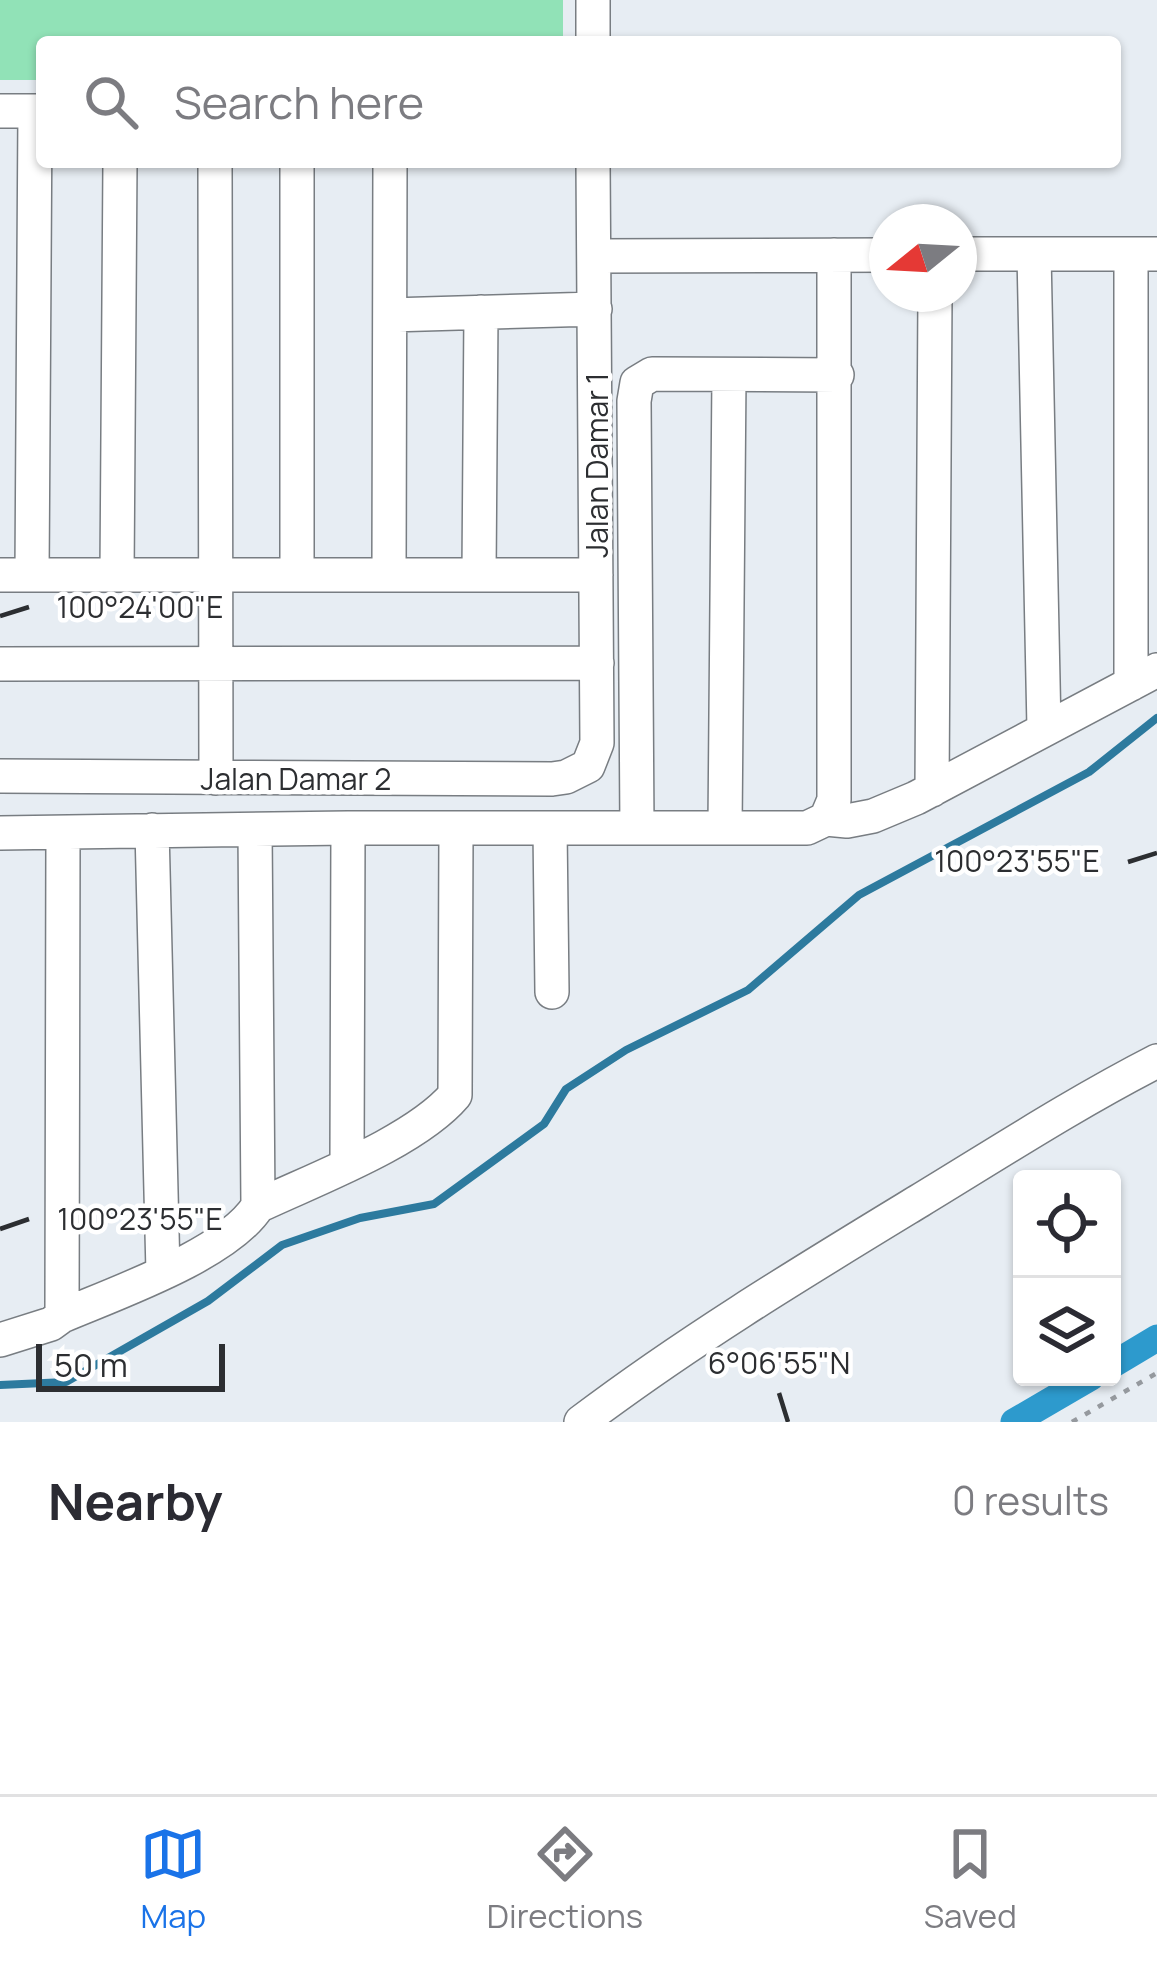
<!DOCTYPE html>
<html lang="en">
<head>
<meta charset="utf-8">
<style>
  body { margin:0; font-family:Manrope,sans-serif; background:#f7f7f7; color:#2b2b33 }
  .controls { position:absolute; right:36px; bottom:36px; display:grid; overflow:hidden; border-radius:12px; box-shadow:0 3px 9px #0004 }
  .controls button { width:108px; height:108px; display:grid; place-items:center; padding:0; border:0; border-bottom:3px solid #e1e1e2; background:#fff; color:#2b2b33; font:60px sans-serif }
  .compass { position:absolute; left:869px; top:204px; width:108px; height:108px; border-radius:50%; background:#fff; box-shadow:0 3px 9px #0004; rotate:252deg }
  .scale { position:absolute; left:36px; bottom:30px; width:189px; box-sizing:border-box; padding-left:12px; border:6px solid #2c2e31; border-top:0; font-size:33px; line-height:42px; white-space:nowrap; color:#2c2e31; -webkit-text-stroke:9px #fff; paint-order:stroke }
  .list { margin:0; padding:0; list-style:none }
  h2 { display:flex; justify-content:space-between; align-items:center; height:156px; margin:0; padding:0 48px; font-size:51px }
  h2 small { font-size:39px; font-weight:400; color:#7c7c81 }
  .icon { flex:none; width:66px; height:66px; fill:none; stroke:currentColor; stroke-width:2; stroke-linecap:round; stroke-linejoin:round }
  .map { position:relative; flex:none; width:1157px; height:1422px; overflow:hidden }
  .search { position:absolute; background:#fff; box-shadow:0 3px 9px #0004; left:36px; right:36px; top:36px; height:132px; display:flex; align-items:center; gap:30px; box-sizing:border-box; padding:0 42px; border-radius:12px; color:#7c7c81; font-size:45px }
  .sheet { height:372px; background:#fff }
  nav { display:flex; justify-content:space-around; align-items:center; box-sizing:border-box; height:168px; border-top:3px solid #e1e1e2; background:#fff; font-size:33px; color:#7c7c81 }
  nav a { display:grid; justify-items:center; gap:6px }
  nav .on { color:#1a73e8 }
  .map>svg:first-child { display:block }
</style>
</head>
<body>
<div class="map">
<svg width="1157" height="1422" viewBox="0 0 1157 1422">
  <rect width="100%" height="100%" fill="#e7edf3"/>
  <path fill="#91e2b7" d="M0 0H563V42H42V80H0Z"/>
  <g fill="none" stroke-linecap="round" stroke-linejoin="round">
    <path stroke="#2d7a9e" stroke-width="8" d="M0 1385 66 1382 208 1301 282 1245 360 1218 434 1204 544 1124 566 1089 626 1050 748 990 859 895 1089 772 1157 718"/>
    <path stroke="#2d9acd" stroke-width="27" d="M1112 1365 1157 1338
      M1014 1422 1091 1377"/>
    <g stroke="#787d82" stroke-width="36">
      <path id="minor" d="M593 42V0
        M0 111H42
        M215 162 216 778
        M959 254H1157
        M1034 254 1044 728
        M596 256 887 255
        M390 315 595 309
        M117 574 120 162
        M479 574 481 312
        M0 575H596
        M32 575 35 111
        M297 575V162
        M389 575 390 162
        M0 664 597 663
        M1131 684V254
        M0 776 552 779 566 777 588 766 597 743 593 162
        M932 790 935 294
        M826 819 834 800V255
        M637 828 634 401 637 383 652 374 837 375
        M725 828 729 376
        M550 829 552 992
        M152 830 163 1272
        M0 833 348 828H807L826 819 847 821 873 816 916 798 1157 670
        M347 1164 348 828
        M258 1206C315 1179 415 1142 455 1095L456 831
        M62 1316 63 834
        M0 1340 51 1324 62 1316C116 1293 228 1254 258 1206L255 830
        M581 1422C688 1341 804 1271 919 1201 998 1153 1075 1103 1157 1061"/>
    </g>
    <path stroke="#95999e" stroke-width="4.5" stroke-dasharray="6 9" stroke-linecap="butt" d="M1072 1422 1157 1373"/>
    <use href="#minor" stroke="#fff" stroke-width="33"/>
  </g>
  <path fill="none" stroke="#2c2e31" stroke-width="4.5" d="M0 616 29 607M1128 862 1157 853M0 1229 29 1219M779 1393 788 1422"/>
  <g text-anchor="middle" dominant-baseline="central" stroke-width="9" stroke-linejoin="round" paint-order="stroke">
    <g font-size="30" fill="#2c2e31" stroke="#fff">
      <text transform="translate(596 465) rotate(-90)">Jalan Damar 1</text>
      <text x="296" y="778">Jalan Damar 2</text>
    </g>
  </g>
  <g font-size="30" text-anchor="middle" fill="#2c2e31" stroke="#fff" stroke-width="9" stroke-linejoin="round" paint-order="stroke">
    <text x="140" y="618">100°24'00"E</text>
    <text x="1017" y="872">100°23'55"E</text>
    <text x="140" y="1230">100°23'55"E</text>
    <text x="779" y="1374">6°06'55"N</text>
  </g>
</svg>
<div class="controls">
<button><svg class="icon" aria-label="locate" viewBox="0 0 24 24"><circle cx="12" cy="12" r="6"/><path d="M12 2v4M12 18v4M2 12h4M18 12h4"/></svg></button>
<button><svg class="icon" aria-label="layers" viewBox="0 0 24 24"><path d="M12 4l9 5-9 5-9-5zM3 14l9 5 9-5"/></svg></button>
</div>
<svg class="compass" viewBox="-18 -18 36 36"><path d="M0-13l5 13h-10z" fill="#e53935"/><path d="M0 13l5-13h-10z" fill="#7c7c81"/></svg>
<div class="scale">50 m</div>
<div class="search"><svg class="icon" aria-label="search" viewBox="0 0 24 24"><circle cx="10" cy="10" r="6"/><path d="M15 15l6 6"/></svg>Search here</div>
</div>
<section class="sheet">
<h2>Nearby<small>0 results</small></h2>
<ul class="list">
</ul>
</section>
<nav>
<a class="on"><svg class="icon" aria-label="map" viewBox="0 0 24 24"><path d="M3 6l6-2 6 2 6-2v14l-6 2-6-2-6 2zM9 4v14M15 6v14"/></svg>Map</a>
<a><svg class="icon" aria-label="directions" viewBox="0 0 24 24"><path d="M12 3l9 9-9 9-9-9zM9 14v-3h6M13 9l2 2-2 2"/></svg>Directions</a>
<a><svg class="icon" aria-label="saved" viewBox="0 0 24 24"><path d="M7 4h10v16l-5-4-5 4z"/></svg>Saved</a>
</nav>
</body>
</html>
